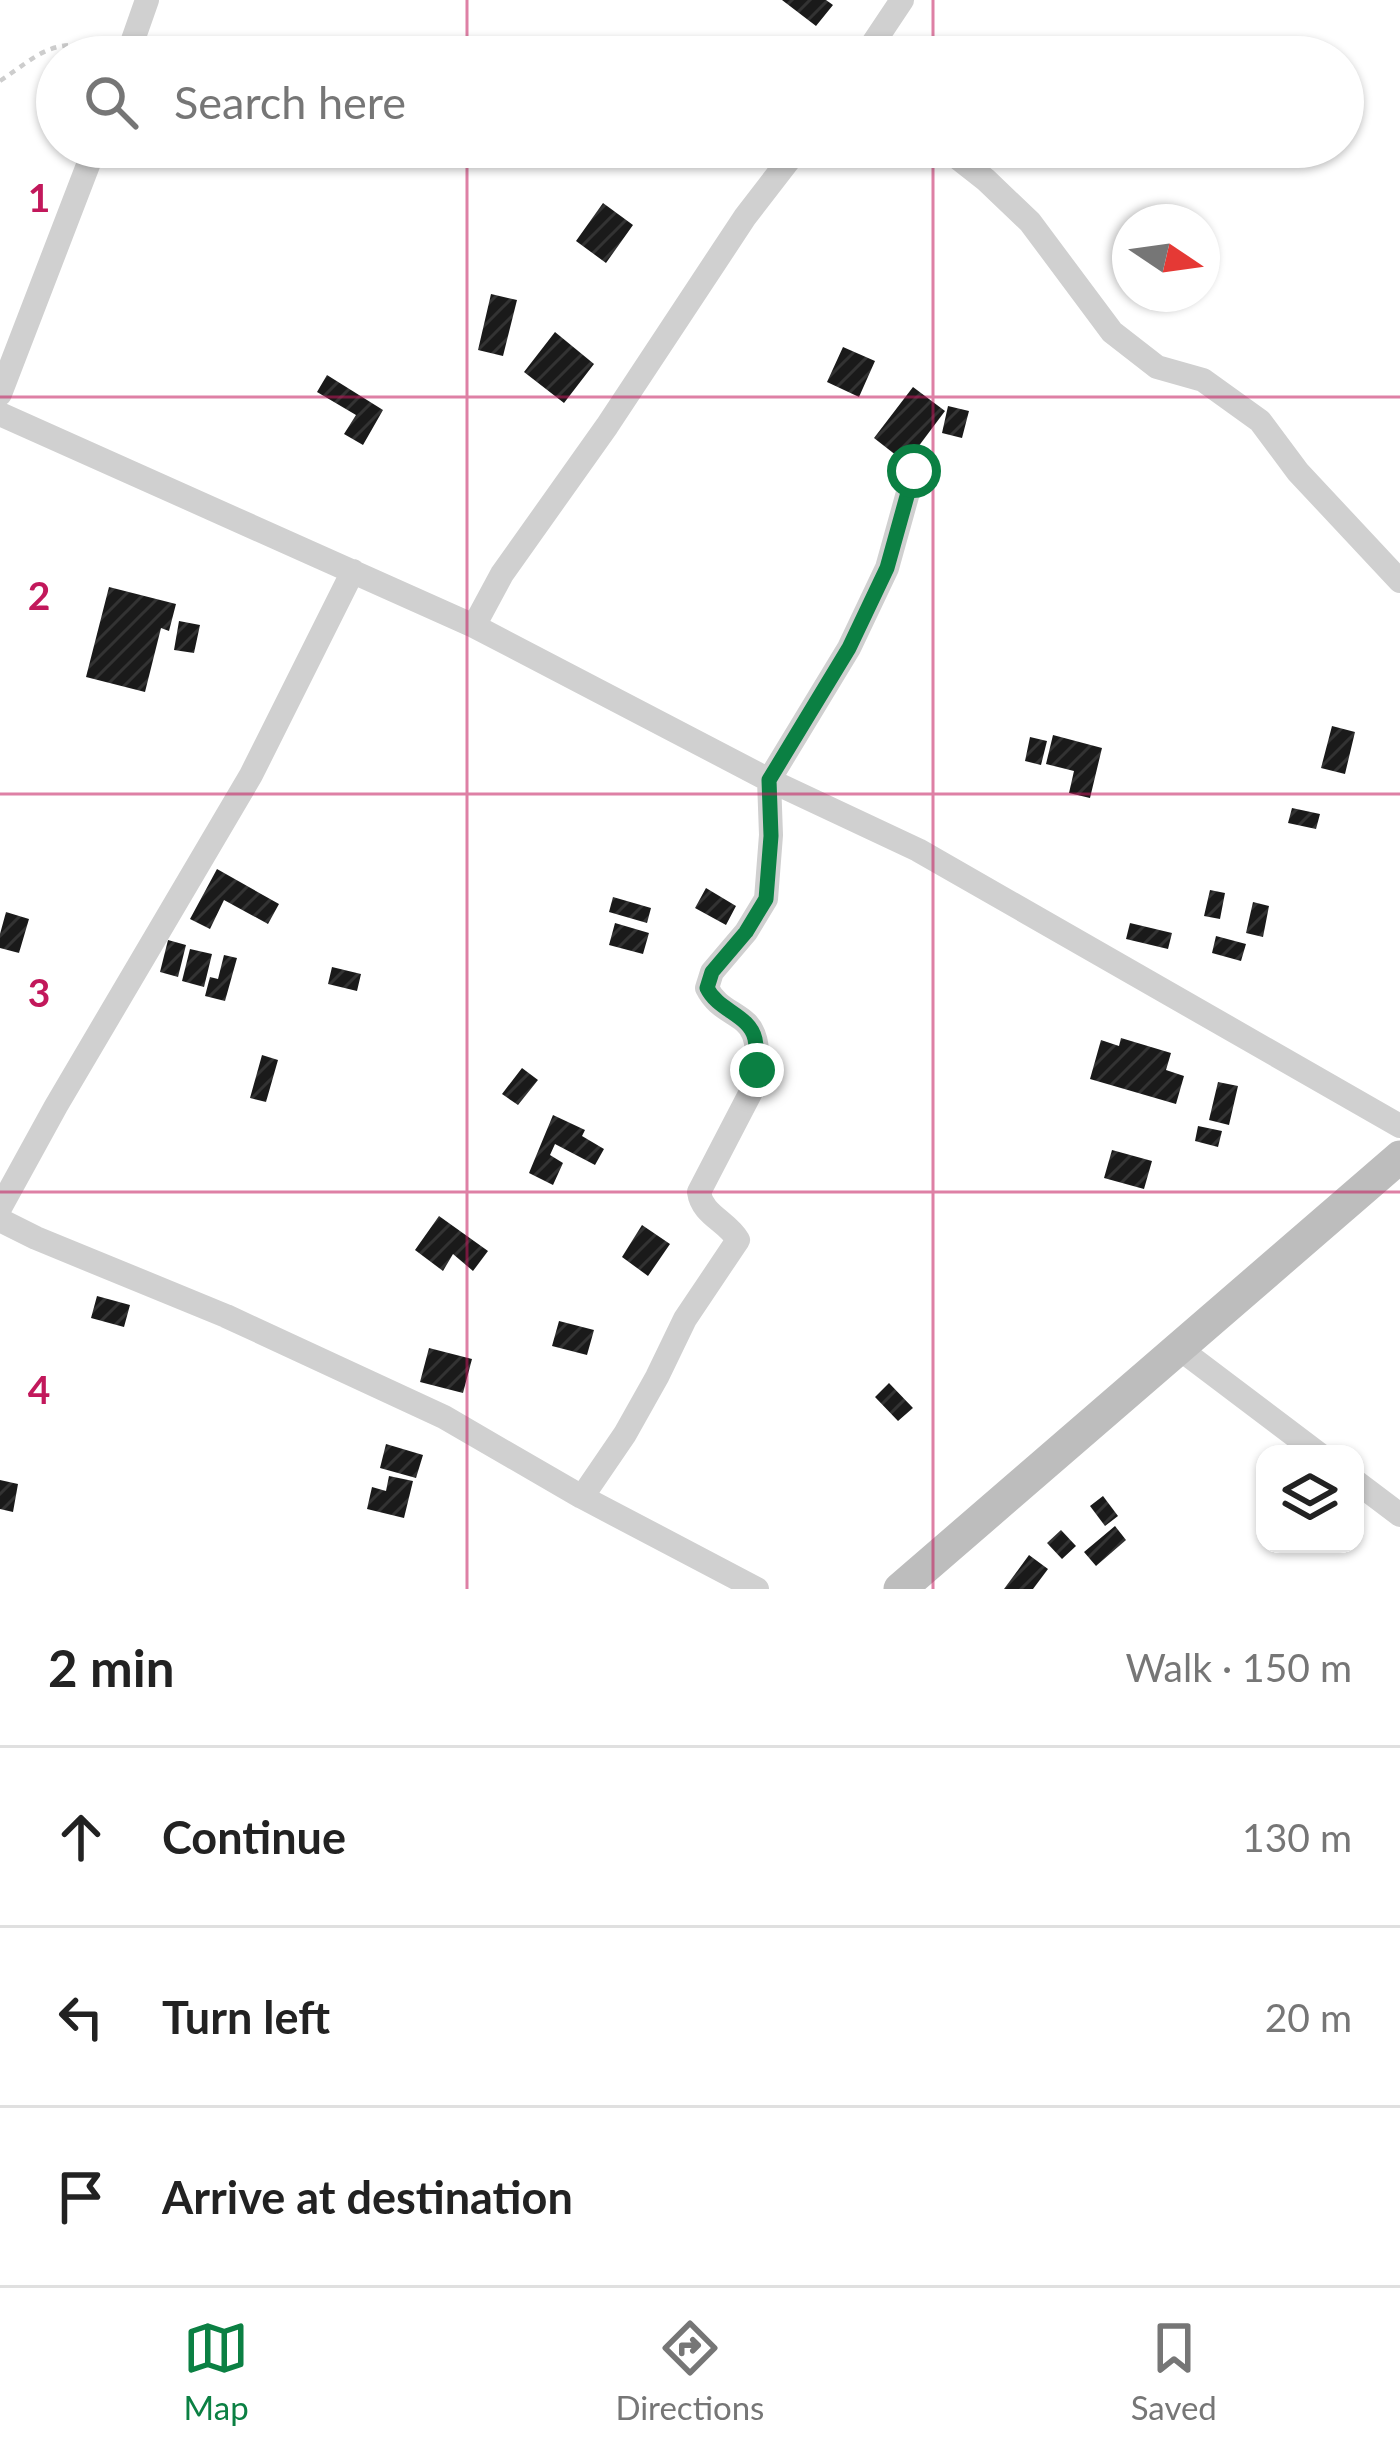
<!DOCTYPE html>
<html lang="en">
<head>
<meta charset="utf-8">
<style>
  body { margin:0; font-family:Lato,sans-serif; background:#f2f2f2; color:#222 }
  .controls { position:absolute; right:36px; bottom:36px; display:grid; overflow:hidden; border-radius:24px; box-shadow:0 3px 9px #0004 }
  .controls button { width:108px; height:108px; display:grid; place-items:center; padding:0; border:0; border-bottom:3px solid #e0e0e0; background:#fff; color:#222; font:60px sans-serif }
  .compass { position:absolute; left:1112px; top:204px; width:108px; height:108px; border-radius:50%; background:#fff; box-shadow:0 3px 9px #0004; rotate:103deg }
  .stop { position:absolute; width:36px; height:36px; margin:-27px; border:9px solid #0b8043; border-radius:50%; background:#fff }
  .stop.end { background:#0b8043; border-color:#fff; box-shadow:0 3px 12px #0008 }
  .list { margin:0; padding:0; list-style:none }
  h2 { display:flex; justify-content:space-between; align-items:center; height:156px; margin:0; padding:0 48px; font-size:51px }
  h2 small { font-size:39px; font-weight:400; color:#767676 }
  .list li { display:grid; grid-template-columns:78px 1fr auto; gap:36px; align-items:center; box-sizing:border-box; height:180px; padding:0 48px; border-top:3px solid #e0e0e0 }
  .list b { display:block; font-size:45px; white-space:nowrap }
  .list em { font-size:39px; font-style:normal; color:#767676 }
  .icon { flex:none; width:66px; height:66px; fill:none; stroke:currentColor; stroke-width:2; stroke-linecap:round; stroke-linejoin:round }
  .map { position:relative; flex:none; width:1400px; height:1589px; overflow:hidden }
  .search { position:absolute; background:#fff; box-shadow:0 3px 9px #0004; left:36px; right:36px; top:36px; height:132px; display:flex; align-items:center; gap:30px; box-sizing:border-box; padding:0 42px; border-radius:66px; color:#767676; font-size:45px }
  .sheet { height:696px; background:#fff }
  nav { display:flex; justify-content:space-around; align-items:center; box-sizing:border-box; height:168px; border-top:3px solid #e0e0e0; background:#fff; font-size:33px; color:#767676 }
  nav a { display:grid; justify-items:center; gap:6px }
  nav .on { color:#0b8043 }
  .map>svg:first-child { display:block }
</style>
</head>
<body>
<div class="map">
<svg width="1400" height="1589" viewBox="0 0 1400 1589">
  <defs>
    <pattern id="building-hatch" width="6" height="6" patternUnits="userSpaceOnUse" patternTransform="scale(3)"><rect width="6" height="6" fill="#1a1a1a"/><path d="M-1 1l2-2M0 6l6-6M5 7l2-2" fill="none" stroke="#333"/></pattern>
  </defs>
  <rect width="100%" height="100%" fill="#fff"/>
  <path fill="url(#building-hatch)" d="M782 0H826L833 5 816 26Z
    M603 203 633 225 606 263 576 241Z
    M491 294 517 300 503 356 478 350Z
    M555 332 594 364 564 403 524 372Z
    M843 347 875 361 859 397 827 382Z
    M327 375 383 410 363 445 344 434 356 415 317 392Z
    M913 387 945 411 906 463 874 438Z
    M948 406 969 411 962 438 942 433Z
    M109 587 176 604 169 631 161 628 145 692 86 677Z
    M179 621 200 625 194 653 174 650Z
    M1332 726 1355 732 1345 774 1321 768Z
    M1053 735 1102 748 1090 798 1069 793 1074 771 1046 764Z
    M1030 737 1047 741 1041 765 1025 761Z
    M1292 808 1320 814 1316 829 1288 823Z
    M217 869 279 904 268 924 224 900 210 929 190 919Z
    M706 888 736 906 726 925 695 908Z
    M1210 890 1225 893 1220 919 1204 916Z
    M613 897 651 908 647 923 609 912Z
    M1253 902 1269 906 1263 937 1246 933Z
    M6 912 29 919 19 953 0 948V934Z
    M615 923 649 933 643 954 609 945Z
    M1130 923 1172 933 1168 949 1126 939Z
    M1216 936 1246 944 1241 961 1212 953Z
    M168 940 186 945 178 977 160 972Z
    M190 949 212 954 204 987 182 981Z
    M224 955 237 958 225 1001 205 996 210 977 218 979Z
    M332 967 361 974 357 991 328 984Z
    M1121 1038 1171 1053 1166 1070 1184 1076 1176 1104 1090 1079 1101 1040 1119 1046Z
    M262 1055 278 1060 266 1102 250 1098Z
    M522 1068 538 1080 518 1105 502 1094Z
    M1218 1082 1238 1086 1229 1125 1209 1120Z
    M553 1115 585 1130 582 1136 604 1149 595 1165 555 1144 550 1155 563 1163 553 1185 529 1173Z
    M1198 1126 1222 1131 1218 1147 1195 1141Z
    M1112 1150 1152 1161 1144 1189 1104 1178Z
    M439 1216 488 1251 473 1271 453 1254 443 1271 415 1250Z
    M642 1225 670 1244 648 1276 622 1257Z
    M97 1296 130 1305 124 1327 91 1318Z
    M559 1321 594 1330 587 1355 552 1346Z
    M429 1348 472 1359 463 1393 420 1382Z
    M889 1383 913 1408 898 1421 875 1397Z
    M386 1444 423 1455 416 1478 380 1468Z
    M389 1476 413 1481 404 1518 367 1509 372 1487 386 1491Z
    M0 1480 18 1484 13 1512 0 1509Z
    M1103 1496 1118 1516 1105 1526 1090 1506Z
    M1115 1526 1126 1540 1096 1566 1084 1552Z
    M1061 1530 1076 1546 1062 1559 1047 1543Z
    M1029 1555 1048 1569 1033 1589H1004Z"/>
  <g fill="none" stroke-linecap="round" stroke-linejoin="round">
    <path stroke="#cdcdcd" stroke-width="4.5" stroke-dasharray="6 6" stroke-linecap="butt" d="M0 81C40 54 52 37 103 49"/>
    <path stroke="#d0d0d0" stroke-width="24" d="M127 57 147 0
      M864 57 902 0
      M944 147 986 180 1030 222 1112 332 1157 367 1203 380 1260 421 1298 472 1400 581
      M0 394 95 147
      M0 414 474 626 769 780 918 850 1400 1126
      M474 626 502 574 607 426 745 217 799 147
      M0 1208 56 1106 251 775 353 571
      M0 1220 36 1238 226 1316 444 1417 582 1497 757 1589
      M1180 1349 1319 1454
      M1355 1481 1400 1515
      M582 1497 625 1434 657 1377 685 1319 738 1240C727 1221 702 1215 699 1192L753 1088C758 1068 762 1035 744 1021 730 1010 716 1006 707 988L712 972 746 932 766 899 771 835 769 780 849 648 887 568 914 471"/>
    <path stroke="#bdbdbd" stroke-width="33" d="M900 1589 1400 1157"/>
  </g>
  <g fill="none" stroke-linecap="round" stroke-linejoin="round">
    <path stroke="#0b8043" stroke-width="15" d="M757 1070C757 1060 757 1049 755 1039 750 1015 718 1011 707 988L712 972 746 932 766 899 771 836 769 780 849 648 887 568 914 471"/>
  </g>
  <path fill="none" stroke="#c2185b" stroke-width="3" stroke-opacity="0.55" d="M467 0V57M933 0V57M467 147V1589M933 147V1589M0 397H1400M0 794H1400M0 1192H1400"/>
  <g font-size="39" text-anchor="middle" font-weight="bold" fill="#c2185b" stroke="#fff" stroke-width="12" stroke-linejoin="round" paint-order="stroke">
    <text x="39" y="212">1</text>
    <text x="39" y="610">2</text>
    <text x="39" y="1007">3</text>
    <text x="39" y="1404">4</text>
  </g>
</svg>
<div class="controls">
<button><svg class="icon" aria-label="layers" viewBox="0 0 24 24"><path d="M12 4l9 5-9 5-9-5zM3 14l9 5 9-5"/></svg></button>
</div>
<svg class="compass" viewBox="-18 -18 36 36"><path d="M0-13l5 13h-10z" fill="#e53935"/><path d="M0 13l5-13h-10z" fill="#767676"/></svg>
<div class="stop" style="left:914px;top:471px"></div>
<div class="stop end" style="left:757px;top:1070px"></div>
<div class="search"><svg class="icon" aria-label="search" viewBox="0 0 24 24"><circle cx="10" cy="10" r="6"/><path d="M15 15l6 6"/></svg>Search here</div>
</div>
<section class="sheet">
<h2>2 min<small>Walk · 150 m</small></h2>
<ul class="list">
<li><svg class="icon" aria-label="ahead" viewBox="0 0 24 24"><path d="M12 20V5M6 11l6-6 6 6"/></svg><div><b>Continue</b></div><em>130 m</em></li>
<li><svg class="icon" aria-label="left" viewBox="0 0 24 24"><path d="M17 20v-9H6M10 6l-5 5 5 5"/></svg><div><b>Turn left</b></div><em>20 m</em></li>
<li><svg class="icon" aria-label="arrive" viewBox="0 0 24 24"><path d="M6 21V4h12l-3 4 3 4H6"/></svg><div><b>Arrive at destination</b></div></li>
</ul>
</section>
<nav>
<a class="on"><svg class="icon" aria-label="map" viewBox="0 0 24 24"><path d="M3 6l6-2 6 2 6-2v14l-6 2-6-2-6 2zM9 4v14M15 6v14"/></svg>Map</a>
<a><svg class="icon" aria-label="directions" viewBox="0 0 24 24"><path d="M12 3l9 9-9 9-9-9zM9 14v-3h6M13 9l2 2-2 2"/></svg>Directions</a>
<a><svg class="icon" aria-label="saved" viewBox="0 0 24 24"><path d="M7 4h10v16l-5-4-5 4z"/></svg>Saved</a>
</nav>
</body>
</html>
